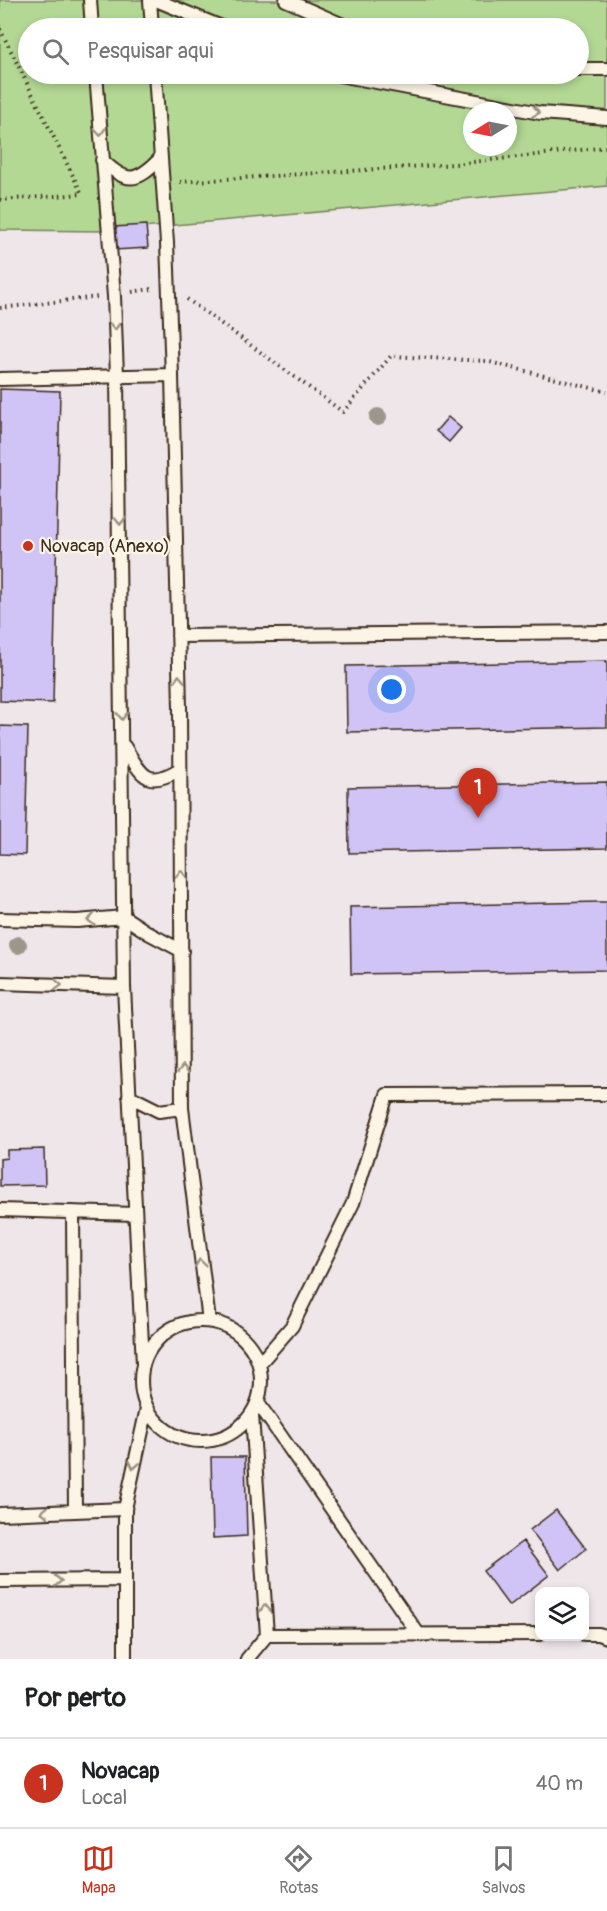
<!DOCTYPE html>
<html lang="pt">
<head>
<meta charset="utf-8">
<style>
  body { margin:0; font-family:Pangolin,sans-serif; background:#f2f2f2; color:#202124 }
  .controls { position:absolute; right:18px; bottom:18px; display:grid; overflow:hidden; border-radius:12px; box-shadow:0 3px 9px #0003 }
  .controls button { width:54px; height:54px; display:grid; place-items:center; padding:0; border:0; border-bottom:2px solid #e0e0e0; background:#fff; color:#202124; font:30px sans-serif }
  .compass { position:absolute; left:463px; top:102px; width:54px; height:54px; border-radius:50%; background:#fff; box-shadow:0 3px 9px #0003; rotate:260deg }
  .you { position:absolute; left:392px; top:690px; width:21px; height:21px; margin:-15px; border:4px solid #fff; border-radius:50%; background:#1a73e8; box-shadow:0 0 0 9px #1a73e833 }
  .badge { display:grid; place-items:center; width:39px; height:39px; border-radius:50%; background:#c8321e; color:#fff; font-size:20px; font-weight:700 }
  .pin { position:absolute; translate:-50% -50px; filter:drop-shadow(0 2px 3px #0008) }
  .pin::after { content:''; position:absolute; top:32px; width:21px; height:18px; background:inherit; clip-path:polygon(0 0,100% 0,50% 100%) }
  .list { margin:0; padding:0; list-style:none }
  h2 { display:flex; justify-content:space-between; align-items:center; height:78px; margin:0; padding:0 24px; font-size:26px }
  h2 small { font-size:20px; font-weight:400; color:#757577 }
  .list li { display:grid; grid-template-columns:39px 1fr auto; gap:18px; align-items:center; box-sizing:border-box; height:90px; padding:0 24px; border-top:2px solid #e0e0e0 }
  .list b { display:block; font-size:22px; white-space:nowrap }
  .list p { margin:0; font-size:20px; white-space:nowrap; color:#757577 }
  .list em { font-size:20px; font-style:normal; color:#757577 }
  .icon { flex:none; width:33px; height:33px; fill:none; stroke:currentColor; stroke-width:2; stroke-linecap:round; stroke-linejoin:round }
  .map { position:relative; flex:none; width:607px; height:1659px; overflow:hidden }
  .search { position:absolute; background:#fff; box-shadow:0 3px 9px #0003; left:18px; right:18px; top:18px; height:66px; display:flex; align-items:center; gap:15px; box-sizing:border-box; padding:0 21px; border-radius:33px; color:#757577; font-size:22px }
  .sheet { height:168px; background:#fff }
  nav { display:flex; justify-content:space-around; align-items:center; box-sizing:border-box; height:84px; border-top:2px solid #e0e0e0; background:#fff; font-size:16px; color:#757577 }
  nav a { display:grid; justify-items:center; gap:3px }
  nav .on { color:#c8321e }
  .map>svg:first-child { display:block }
</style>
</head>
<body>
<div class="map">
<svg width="607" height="1659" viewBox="0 0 607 1659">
  <rect width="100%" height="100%" fill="#efe6ea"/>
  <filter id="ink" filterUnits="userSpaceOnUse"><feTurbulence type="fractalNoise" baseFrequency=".0167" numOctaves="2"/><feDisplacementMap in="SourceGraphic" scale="12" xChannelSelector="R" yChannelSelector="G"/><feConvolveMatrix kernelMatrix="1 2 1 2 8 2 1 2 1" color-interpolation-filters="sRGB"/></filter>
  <g filter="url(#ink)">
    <path fill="#b3d894" stroke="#778159" stroke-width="1.5" fill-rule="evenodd" d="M0 0H607V186L108 231 0 230ZM28 28H578V74H28ZM472 111H508V147H472Z"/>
    <path fill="#d0c3f5" stroke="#3b2a1e" stroke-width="1.5" d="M146 225 148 248 114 250 113 227Z
      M0 389 60 391 53 703 0 701Z
      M448 417 461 428 449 442 436 431Z
      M607 661V727L347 732 346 666Z
      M0 726 28 727 25 855 0 854Z
      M607 782V848L349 853 348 787Z
      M599 902H607V970L351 974 350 907Z
      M44 1149 45 1185 0 1186V1159L7 1158V1150Z
      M211 1457H245L247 1536 213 1538Z
      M556 1510 586 1549 560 1570 530 1530Z
      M523 1541 549 1575 509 1606 483 1571Z"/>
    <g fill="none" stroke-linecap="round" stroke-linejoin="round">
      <g stroke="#3b2a1e" stroke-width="16">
        <path id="lane" d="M90 0 92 28
          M150 0 152 28
          M156 0 224 28
          M286 0 350 28
          M578 69H607
          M96 74 114 296 117 376 124 987 143 1364
          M155 74 167 243 172 375 180 707 182 1108 209 1321
          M334 74 540 113 607 118
          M102 160C127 184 136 183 160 159
          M0 379 172 375
          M178 636 607 632
          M124 746C142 774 145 790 180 769
          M0 919 77 921 124 917 150 934 182 951
          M0 983 124 987
          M129 1096 159 1111 182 1108
          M0 1210 135 1214
          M73 1212 75 1511
          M141 1381a60 60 0 1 1 120 0a60 60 0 1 1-120 0Z
          M259 1364 292 1326 353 1203 387 1095 607 1094
          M258 1403 419 1635
          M0 1514 125 1509
          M0 1581 124 1580
          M584 1634H599L607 1637
          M267 1635 540 1634
          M125 1659V1509L147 1408
          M247 1659 267 1635 252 1415"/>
      </g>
      <path stroke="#3b2a1e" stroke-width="4" stroke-dasharray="1.5 4.5" stroke-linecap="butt" d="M0 29 82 194
        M180 182 455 164 607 147
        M0 200 83 194
        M132 292 151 289
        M187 299 343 412 391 356 486 361 607 392
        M0 308 98 297"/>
      <use href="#lane" stroke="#fcf5e5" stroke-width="12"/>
    </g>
    <g fill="#9c978a">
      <circle cx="378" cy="417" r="9"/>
      <circle cx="18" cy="945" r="9"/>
    </g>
    <defs><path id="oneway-chevron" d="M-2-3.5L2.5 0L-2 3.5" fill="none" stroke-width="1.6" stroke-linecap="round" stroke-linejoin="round" transform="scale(1.5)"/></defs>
    <g stroke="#9c9082">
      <use href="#oneway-chevron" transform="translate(536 112) rotate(9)"/>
      <use href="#oneway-chevron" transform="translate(100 132) rotate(86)"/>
      <use href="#oneway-chevron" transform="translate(115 326) rotate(88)"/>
      <use href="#oneway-chevron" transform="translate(120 521) rotate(89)"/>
      <use href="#oneway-chevron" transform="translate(179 679) rotate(-92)"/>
      <use href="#oneway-chevron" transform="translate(122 716) rotate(89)"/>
      <use href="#oneway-chevron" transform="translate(181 874) rotate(-91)"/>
      <use href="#oneway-chevron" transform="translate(91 920) rotate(175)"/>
      <use href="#oneway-chevron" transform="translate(58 985) rotate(2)"/>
      <use href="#oneway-chevron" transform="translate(183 1069) rotate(-90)"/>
      <use href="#oneway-chevron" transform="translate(200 1263) rotate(-97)"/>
      <use href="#oneway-chevron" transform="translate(134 1465) rotate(102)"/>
      <use href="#oneway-chevron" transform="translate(45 1512) rotate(178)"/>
      <use href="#oneway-chevron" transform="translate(58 1581) rotate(-1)"/>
      <use href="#oneway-chevron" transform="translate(265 1608) rotate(-94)"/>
    </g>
  </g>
  <circle fill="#c8321e" stroke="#fcf5e5" stroke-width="2" cx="28" cy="546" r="6"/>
  <g text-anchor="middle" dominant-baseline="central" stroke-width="4.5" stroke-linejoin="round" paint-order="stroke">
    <g font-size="18" fill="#3b2a1e" stroke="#fcf5e5" text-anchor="start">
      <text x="40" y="546">Novacap (Anexo)</text>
    </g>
  </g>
</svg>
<div class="controls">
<button><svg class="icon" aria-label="layers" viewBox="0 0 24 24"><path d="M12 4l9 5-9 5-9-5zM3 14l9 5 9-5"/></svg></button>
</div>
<svg class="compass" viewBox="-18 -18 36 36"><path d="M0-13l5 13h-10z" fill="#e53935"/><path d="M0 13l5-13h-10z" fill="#757577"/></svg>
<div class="you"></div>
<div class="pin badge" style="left:478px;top:818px">1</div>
<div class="search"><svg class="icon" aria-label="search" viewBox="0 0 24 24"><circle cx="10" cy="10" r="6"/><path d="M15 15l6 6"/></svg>Pesquisar aqui</div>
</div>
<section class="sheet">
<h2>Por perto<small></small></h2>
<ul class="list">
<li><span class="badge">1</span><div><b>Novacap</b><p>Local</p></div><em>40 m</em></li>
</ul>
</section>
<nav>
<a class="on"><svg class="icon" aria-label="map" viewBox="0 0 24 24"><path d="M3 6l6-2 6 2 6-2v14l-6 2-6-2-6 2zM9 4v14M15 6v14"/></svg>Mapa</a>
<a><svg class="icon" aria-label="directions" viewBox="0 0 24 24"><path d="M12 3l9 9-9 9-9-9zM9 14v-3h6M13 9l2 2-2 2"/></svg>Rotas</a>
<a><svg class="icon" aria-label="saved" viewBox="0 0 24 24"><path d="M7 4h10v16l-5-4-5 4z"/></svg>Salvos</a>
</nav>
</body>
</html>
